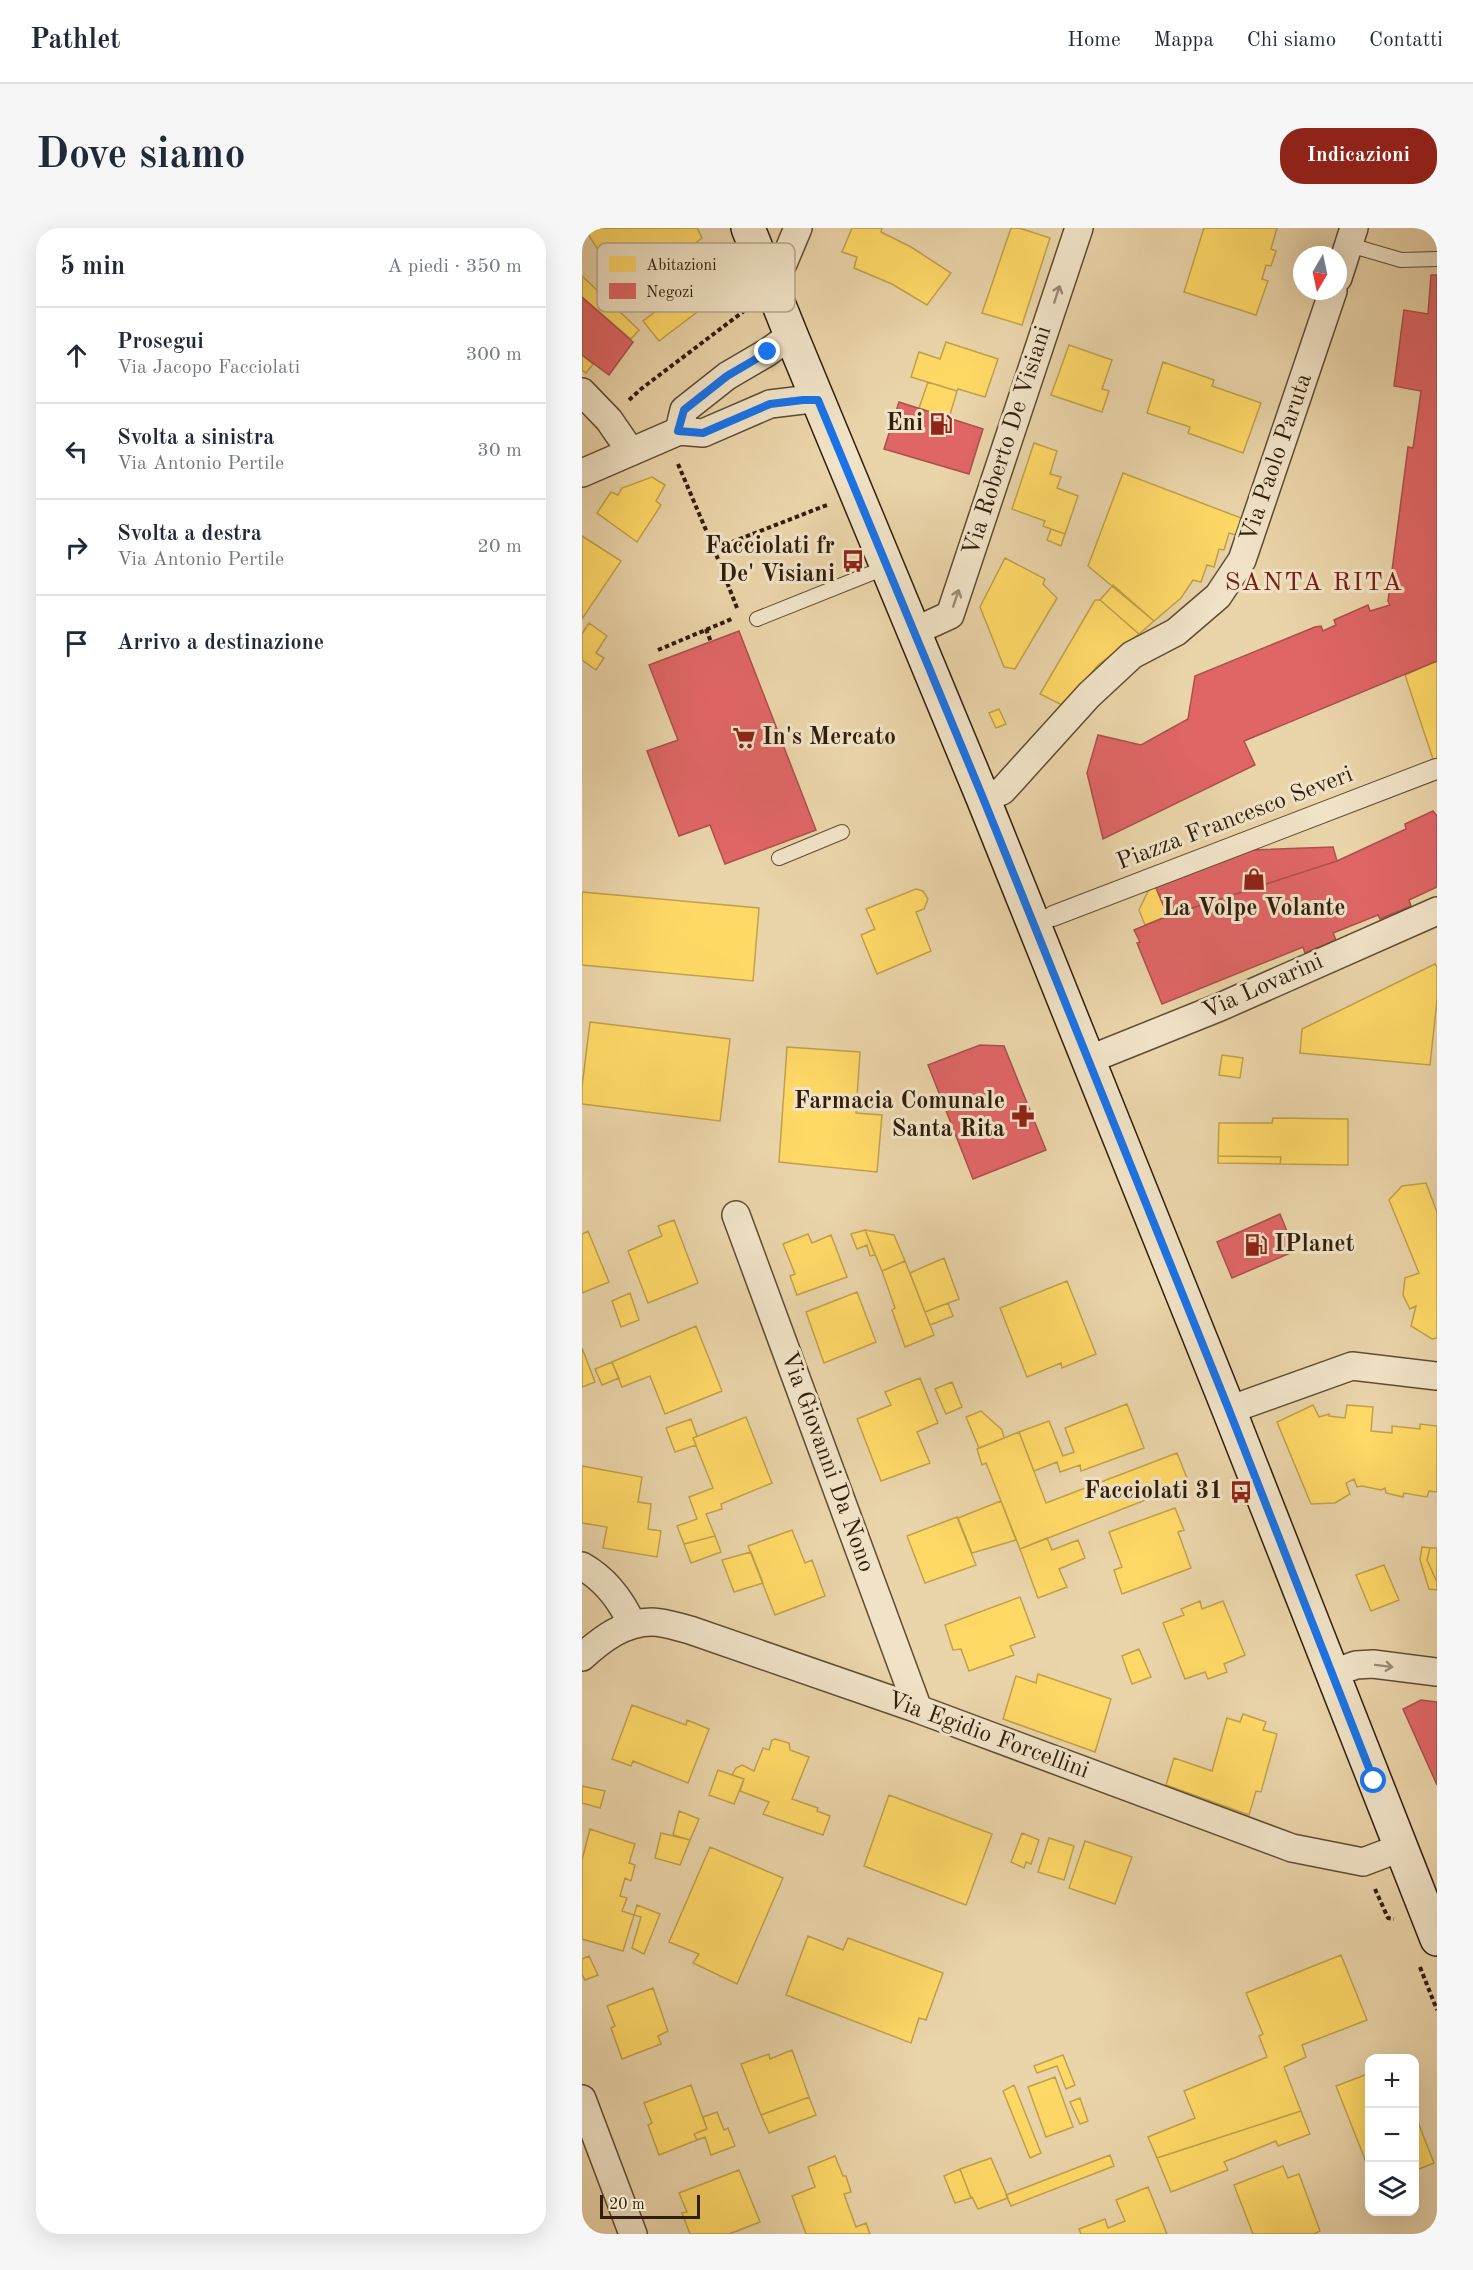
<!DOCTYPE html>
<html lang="it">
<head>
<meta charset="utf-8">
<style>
  body { margin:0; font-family:"Old Standard TT",serif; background:#f6f6f7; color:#1f2937 }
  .controls { position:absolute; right:18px; bottom:18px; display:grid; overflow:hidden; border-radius:12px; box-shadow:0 6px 24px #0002 }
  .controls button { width:54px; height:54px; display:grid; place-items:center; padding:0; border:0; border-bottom:2px solid #e0e1e3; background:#fff; color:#1f2937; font:30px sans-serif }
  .compass { position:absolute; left:711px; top:18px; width:54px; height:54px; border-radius:50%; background:#fff; box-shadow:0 6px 24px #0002; rotate:189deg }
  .scale { position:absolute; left:18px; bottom:15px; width:100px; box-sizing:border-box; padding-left:6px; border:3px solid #311e0b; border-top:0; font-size:16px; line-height:21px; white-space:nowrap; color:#311e0b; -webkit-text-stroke:4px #f1e3c7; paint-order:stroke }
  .stop { position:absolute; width:18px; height:18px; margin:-14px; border:4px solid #1a73e8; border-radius:50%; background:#fff }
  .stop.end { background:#1a73e8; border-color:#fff; box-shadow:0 2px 6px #0008 }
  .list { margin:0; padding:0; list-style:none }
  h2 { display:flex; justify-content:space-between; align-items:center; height:78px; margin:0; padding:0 24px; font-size:26px }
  h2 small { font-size:20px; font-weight:400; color:#747a83 }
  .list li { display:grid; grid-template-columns:39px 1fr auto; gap:18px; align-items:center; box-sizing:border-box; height:96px; padding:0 24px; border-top:2px solid #e0e1e3 }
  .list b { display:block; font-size:22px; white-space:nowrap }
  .list p { margin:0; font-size:20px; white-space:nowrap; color:#747a83 }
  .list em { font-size:20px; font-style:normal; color:#747a83 }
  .icon { flex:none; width:33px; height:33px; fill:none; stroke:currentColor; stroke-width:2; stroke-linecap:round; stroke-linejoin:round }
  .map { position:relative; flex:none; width:855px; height:2006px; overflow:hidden; border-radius:24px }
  header { display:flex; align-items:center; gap:36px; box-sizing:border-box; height:84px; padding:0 30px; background:#fff; border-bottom:2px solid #e0e1e3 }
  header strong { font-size:28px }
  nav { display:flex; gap:33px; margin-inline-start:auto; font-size:21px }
  .intro { display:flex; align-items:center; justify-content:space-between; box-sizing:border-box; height:144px; padding:0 36px }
  h1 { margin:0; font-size:42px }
  .button { padding:15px 27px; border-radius:24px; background:#8f2418; color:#fff; font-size:21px; font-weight:700 }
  main { display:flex; gap:36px; padding:0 36px }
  aside { flex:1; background:#fff; border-radius:24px; box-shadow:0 6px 24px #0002 }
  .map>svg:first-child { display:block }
</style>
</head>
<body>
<header>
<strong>Pathlet</strong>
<nav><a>Home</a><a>Mappa</a><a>Chi siamo</a><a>Contatti</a></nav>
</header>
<div class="intro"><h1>Dove siamo</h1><a class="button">Indicazioni</a></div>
<main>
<aside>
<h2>5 min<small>A piedi · 350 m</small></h2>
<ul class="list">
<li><svg class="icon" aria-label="ahead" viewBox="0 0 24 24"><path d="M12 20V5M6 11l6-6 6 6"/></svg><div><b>Prosegui</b><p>Via Jacopo Facciolati</p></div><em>300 m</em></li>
<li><svg class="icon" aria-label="left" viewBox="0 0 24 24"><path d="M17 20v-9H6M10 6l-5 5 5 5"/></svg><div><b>Svolta a sinistra</b><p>Via Antonio Pertile</p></div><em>30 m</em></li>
<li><svg class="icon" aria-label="right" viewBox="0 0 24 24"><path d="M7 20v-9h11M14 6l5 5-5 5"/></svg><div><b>Svolta a destra</b><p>Via Antonio Pertile</p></div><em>20 m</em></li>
<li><svg class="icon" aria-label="arrive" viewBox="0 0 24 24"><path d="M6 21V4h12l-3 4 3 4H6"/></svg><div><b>Arrivo a destinazione</b></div></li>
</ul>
</aside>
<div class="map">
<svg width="855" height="2006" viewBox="0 0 855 2006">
  <rect width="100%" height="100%" fill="#ead4a9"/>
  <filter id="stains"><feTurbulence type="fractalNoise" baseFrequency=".00333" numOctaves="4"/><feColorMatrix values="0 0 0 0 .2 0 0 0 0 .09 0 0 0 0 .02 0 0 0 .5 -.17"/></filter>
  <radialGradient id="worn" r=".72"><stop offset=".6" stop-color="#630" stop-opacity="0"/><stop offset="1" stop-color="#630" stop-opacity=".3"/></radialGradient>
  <path fill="#ffd966" stroke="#c1a14b" stroke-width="1.5" d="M13 0H115L120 10 44 67 6 6Z
    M270 0H300L299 4 329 19 369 45 345 77 310 56 272 40 275 29 260 24Z
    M429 0H437L468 10 440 97 400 85Z
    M622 0H695L689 21 694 23 689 38 684 37 680 51 686 53 674 87 602 64Z
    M131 33 144 62 77 113 61 93 108 57 105 53Z
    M0 48 57 102 49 111 0 69Z
    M364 114 416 131 403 169 376 161 375 163 329 149 337 124 358 131Z
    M487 117 530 132 520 161 527 163 520 184 469 167Z
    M0 127 11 136 4 145 0 142Z
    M581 134 632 152 630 158 679 175 661 225 606 205 608 199 565 185Z
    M346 154 375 163 367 190 337 180Z
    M452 215 475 223 468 246 479 249 475 260 496 268 483 306 461 298 463 293 430 281Z
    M541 245 659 290 654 307 647 305 642 322 637 321 632 339 625 337 619 354 611 352 599 370 572 393 506 338Z
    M70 249 83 257 74 273 79 277 55 314 15 285 29 264 36 267 40 260Z
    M469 301 483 306 479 318 465 312Z
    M0 308 39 333 0 391Z
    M423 330 463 351 461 356 475 370 433 441 422 439 398 379Z
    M531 357 572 393 557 406 518 372Z
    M513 372H518L557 406 516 437 482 478 458 466Z
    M7 395 25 408 14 425 22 430 14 442 0 432V406Z
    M855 433V543L823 447Z
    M417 481 424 496 414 500 407 485Z
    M571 653 586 688 563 697 557 682Z
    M334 661 341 663 346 671 342 681 334 684 349 723 295 746 279 707 293 701 284 681Z
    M0 664 177 680 171 753 0 737Z
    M853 736 855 739V772L848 837 718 825 720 801Z
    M8 794 148 811 138 893 0 876V859Z
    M205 819 278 824 274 885 300 887 295 944 197 934Z
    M640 827 661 830 658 850 637 847Z
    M691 890 766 891V937L698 936 699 929 636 928 637 895H690Z
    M636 928 699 929 698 936 636 935Z
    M844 955 855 984V1110L850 1111 829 1098 834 1078 828 1081 821 1067 823 1050 837 1045 807 972 820 958Z
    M92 992 116 1055 66 1075 46 1023 80 1008 76 998Z
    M283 1002 312 1007 323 1033 300 1043Z
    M283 1002 293 1027 288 1028 285 1017 275 1021 269 1006Z
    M6 1003 27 1054 0 1065V1006Z
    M226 1006 230 1015 249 1007 265 1049 215 1067 208 1048 213 1046 201 1016Z
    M362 1030 377 1071 343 1084 328 1045Z
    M323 1033 352 1107 323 1119 310 1082 313 1080 300 1043Z
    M485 1053 514 1126 480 1140 479 1135 445 1149 418 1080Z
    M275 1064 294 1114 242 1135 224 1084Z
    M48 1065 57 1092 39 1099 30 1073Z
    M366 1075 371 1088 348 1097 343 1084Z
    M114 1098 140 1163 83 1186 68 1148 40 1159 30 1134Z
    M0 1120 13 1154 0 1159Z
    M30 1134 37 1150 20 1157 13 1141Z
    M338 1150 356 1195 335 1204 348 1235 299 1253 275 1191 309 1177 303 1164Z
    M370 1154 380 1179 364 1186 353 1161Z
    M545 1176 562 1220 499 1243 498 1237 478 1244 475 1234 452 1243 437 1204 467 1193 481 1228 492 1224 483 1200Z
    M731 1177 737 1189 747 1186V1188L763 1190 765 1177 791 1179 789 1203 810 1205V1198L838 1201V1196L855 1198V1264L847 1263 845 1269 822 1265 821 1269 804 1265 803 1260 799 1262 780 1258 775 1259 772 1251 764 1255 768 1266 753 1275 729 1276 695 1194Z
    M399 1183 420 1202 422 1210 397 1220 384 1189Z
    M164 1189 190 1255 139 1276 140 1281 124 1286 133 1308 102 1316 95 1298 115 1291 107 1269 131 1260 111 1210Z
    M109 1191 115 1208 111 1210 114 1217 93 1224 84 1200Z
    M437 1204 464 1275 595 1225 607 1255 438 1321 404 1235 400 1237 395 1221Z
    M0 1238 60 1249 56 1274 69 1276 66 1301 79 1303 75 1329 21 1320 25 1299 0 1295Z
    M419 1273 434 1312 390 1325 376 1290Z
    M593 1280 602 1302 596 1304 609 1340 540 1366 532 1342 540 1339 527 1304Z
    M375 1289 394 1337 343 1355 325 1308Z
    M210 1302 223 1335 230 1332 243 1368 193 1387 166 1318Z
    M133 1308 139 1324 109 1335 102 1316Z
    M465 1310 470 1322 496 1312 503 1330 477 1341 485 1359 456 1370 438 1321Z
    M840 1319 848 1320 845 1332 855 1354V1362L847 1361 838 1332Z
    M848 1320H855V1354L845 1332Z
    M169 1324 181 1355 152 1364 140 1332Z
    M802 1337 817 1372 789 1383 774 1347Z
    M438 1369 453 1409 428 1418 432 1427 387 1443 379 1421 371 1422 363 1397Z
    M618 1373 620 1381 641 1373 663 1427 642 1436 645 1444 626 1451 623 1444 603 1451 581 1395 602 1387 599 1381Z
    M557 1421 569 1449 550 1456 540 1428Z
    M456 1446 529 1471 513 1524 421 1491 434 1448 454 1455Z
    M50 1477 104 1497 105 1492 127 1501 106 1555 51 1533 49 1538 30 1531Z
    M661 1486 684 1494 681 1502 695 1506 679 1564 674 1563 667 1587 584 1557 592 1530 630 1543 645 1490 658 1494Z
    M193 1511 207 1515 208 1522 227 1529 210 1571 236 1580 235 1583 248 1588 241 1607 181 1586 187 1574 158 1563 162 1551 150 1547 154 1540 160 1537 172 1543 181 1520 187 1522 190 1512Z
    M136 1542 162 1551 152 1576 127 1567Z
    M0 1558 23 1563 18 1580 0 1575Z
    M307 1567 410 1606 384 1677 282 1638Z
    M97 1583 117 1591 108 1612 91 1607Z
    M8 1601 53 1616 47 1635 53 1637 49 1653 43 1650 38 1668 45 1670 40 1683 52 1687 41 1723 0 1711V1632Z
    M79 1605 108 1612 98 1637 73 1630Z
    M440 1605 457 1612 449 1636 444 1634 442 1640 429 1634Z
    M467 1610 492 1618 482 1652 456 1644Z
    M503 1613 550 1629 533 1676 487 1660Z
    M128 1619 201 1650 155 1756 111 1735 117 1726 87 1714Z
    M55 1677 78 1686 62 1726 50 1720 59 1689 52 1687Z
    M226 1708 261 1722 266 1710 361 1745 344 1792 337 1790 329 1815 204 1767Z
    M759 1727 785 1792 720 1817 724 1829 702 1839 719 1883 575 1930 566 1909 613 1890 602 1863 685 1829 677 1808 681 1806 664 1765Z
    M7 1728 16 1747 3 1752 0 1747V1731Z
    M71 1760 86 1803 76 1808 79 1816 40 1831 29 1800 33 1798 25 1778Z
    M210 1822 227 1869 179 1887 159 1836 187 1826 188 1831Z
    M481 1827 493 1857 484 1861 475 1838 455 1845 452 1838Z
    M788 1845V1944L754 1858Z
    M473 1849 491 1899 464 1909 446 1859Z
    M109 1857 125 1901 112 1906 115 1912 77 1927 66 1897 70 1895 62 1875Z
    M432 1857 459 1925 448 1930 421 1863Z
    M227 1869 234 1887 187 1905 179 1887Z
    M498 1870 506 1893 498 1896 488 1874Z
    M719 1883 728 1906 696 1918 694 1913 642 1934 646 1942 589 1964 575 1930Z
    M135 1884 142 1902 146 1900 153 1918 129 1927 123 1909 115 1912 112 1906 125 1901 121 1889Z
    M832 1884 852 1935 832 1943Z
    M528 1927 532 1938 429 1978 424 1967Z
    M253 1928 261 1948H264L269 1964 262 1966 274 1999 284 1995 288 2006H224L210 1968 233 1959 226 1939Z
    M409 1930 426 1970 396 1981 390 1969 389 1970 378 1941Z
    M701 1938 706 1950 717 1946 738 2003 732 2006H671L652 1957Z
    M378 1941 389 1970 373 1975 362 1948Z
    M157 1942 178 1994 147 2006H108L100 1985 105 1984 97 1965Z
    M566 1959 585 2006H499L497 2001 523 1991 526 2000 543 1993 534 1972Z"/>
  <path fill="#e06666" stroke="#ac504b" stroke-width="1.5" d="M849 47H855V433L662 513 673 537 521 611 505 545 516 507 559 517 606 491 613 448 733 399 739 398 741 403 754 397 752 392 786 377 788 383 808 377 806 373 826 219 831 220 839 163 812 158 822 82 846 86Z
    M0 69 51 114 27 147 0 127Z
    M317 174 401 201 387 246 302 221Z
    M157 403 234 602 143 636 128 597 97 608 65 523 96 512 67 437Z
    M851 583 855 588V659L827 672 829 678 798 691 796 687 751 705 754 712 723 725 721 719 580 776 555 715 558 714 552 702 586 688 755 633 824 601 823 596Z
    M751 619 755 633 586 688 571 653 669 622Z
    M398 817 422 818 464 922 391 951 346 837Z
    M698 986 713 1023 650 1050 635 1014Z
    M839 1472 855 1474V1557L821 1481Z"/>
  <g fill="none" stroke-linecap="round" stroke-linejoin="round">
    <g stroke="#5f4c32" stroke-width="16">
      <path id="service" d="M778 20 819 32 855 31
        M175 391 305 339
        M197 630 260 604"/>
    </g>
    <g stroke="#5f4c32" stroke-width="22">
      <path id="pedestrian" d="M471 688 854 541"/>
    </g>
    <g stroke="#5f4c32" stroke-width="30">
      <path id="minor" d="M185 44 200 38 216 0
        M756 50 772 0
        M0 164 27 192 49 224
        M97 203 102 182 145 148 186 124 209 107
        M0 245 97 203 121 205 188 176 221 172H236
        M331 404 368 387 497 0
        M401 570 420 563 507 467 550 427 594 404 636 368 660 332 751 63
        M506 832 638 779 855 683
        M154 987 336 1481
        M647 1182 770 1138 855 1148
        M0 1338C23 1351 39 1372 50 1396
        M0 1429C20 1411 42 1394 70 1394 82 1394 96 1399 108 1402L336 1481 710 1620 781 1634 818 1620
        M751 1445 774 1437 791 1436 855 1444
        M0 1871 51 2006"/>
    </g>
    <g stroke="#311e0b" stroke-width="36">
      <path id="secondary" d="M166 0 209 107 401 570 647 1182 855 1711"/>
    </g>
    <path stroke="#311e0b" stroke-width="4" stroke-dasharray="4.5 3" stroke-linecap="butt" d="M47 172 59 161 162 83
      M96 236 132 321
      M155 380 132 321 245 277
      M124 401 129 414
      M76 422 152 390
      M793 1661 806 1690 812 1691
      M838 1739 855 1782"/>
    <use href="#service" stroke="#f1e3c7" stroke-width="14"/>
    <use href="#pedestrian" stroke="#f1e3c7" stroke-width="20"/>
    <use href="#minor" stroke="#f1e3c7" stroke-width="27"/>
    <use href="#secondary" stroke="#f1e3c7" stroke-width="33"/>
  </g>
  <defs><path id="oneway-shaft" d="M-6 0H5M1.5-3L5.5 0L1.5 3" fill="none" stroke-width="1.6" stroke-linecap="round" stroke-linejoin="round" transform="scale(1.5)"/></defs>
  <g stroke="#9b8a72">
    <use href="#oneway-shaft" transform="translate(475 66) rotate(-72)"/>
    <use href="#oneway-shaft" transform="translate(374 370) rotate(-72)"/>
    <use href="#oneway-shaft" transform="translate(802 1438) rotate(7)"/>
  </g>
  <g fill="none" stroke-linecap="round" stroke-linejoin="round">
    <path stroke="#1a73e8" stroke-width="8" d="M186 124 145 148 102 182 96 203 121 205 188 176 221 172H236L401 570 647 1182 792 1553"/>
  </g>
  <defs>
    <g id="fuel-bare" transform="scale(1.8)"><path d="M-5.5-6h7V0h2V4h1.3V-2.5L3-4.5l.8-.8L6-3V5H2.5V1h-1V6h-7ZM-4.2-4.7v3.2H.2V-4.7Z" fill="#8f2418" stroke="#f1e3c7" stroke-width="2.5" paint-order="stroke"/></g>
    <g id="bus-bare" transform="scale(1.8)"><path d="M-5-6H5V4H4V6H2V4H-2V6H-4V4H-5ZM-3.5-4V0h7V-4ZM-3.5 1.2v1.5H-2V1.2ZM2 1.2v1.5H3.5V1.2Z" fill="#8f2418" stroke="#f1e3c7" stroke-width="2.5" paint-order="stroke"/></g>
    <g id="supermarket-bare" transform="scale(1.8)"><path d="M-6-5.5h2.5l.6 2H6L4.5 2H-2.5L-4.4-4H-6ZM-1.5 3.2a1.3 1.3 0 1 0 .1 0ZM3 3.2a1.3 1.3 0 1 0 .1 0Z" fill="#8f2418" stroke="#f1e3c7" stroke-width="2.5" paint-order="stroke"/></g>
    <g id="shop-bare" transform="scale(1.8)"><path d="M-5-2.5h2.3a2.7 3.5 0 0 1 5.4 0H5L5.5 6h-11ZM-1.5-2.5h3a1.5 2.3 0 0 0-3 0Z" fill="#8f2418" stroke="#f1e3c7" stroke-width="2.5" paint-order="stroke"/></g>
    <g id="pharmacy-bare" transform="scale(1.8)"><path d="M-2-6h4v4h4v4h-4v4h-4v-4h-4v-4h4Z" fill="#8f2418" stroke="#f1e3c7" stroke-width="2.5" paint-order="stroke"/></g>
  </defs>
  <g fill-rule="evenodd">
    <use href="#fuel-bare" x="359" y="196"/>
    <use href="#bus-bare" x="271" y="333"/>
    <use href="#supermarket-bare" x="162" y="510"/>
    <use href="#shop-bare" x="672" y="651"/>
    <use href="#pharmacy-bare" x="441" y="888"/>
    <use href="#fuel-bare" x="674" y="1017"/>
    <use href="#bus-bare" x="659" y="1264"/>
  </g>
  <g text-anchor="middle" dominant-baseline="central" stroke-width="6" stroke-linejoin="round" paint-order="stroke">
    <g font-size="24" font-weight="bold" fill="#311e0b" stroke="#f1e3c7" text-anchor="end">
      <text x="341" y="196">Eni</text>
      <text x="253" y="319">Facciolati fr<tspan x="253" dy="28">De' Visiani</tspan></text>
      <text x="180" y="510" text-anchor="start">In's Mercato</text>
      <text x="672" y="681" text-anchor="middle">La Volpe Volante</text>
      <text x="423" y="874">Farmacia Comunale<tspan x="423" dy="28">Santa Rita</tspan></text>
      <text x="692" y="1017" text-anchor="start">IPlanet</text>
      <text x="641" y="1264">Facciolati 31</text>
    </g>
    <g font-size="24" fill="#311e0b" stroke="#f1e3c7">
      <text transform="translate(426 213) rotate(-72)">Via Roberto De Visiani</text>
      <text transform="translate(695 230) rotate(-71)">Via Paolo Paruta</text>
      <text transform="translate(653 591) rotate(-21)">Piazza Francesco Severi</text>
      <text transform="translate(681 759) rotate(-24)">Via Lovarini</text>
      <text transform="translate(245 1234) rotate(70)">Via Giovanni Da Nono</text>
      <text transform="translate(406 1508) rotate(20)">Via Egidio Forcellini</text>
    </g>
    <g font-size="26" letter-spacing="1.5" fill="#7a1f14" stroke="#f1e3c7">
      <text x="732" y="355">SANTA RITA</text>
    </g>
  </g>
  <rect x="15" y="15" width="198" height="69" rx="9" fill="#f1e3c7" stroke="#b7a88f" stroke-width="1.5"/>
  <rect x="27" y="28" width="27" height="16" fill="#ffd966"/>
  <rect x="27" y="55" width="27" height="16" fill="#e06666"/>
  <g font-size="16" fill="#311e0b">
    <text x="64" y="42">Abitazioni</text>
    <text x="64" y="69">Negozi</text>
  </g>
  <rect width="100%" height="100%" filter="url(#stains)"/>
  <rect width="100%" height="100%" fill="url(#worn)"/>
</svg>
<div class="controls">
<button>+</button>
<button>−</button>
<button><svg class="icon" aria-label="layers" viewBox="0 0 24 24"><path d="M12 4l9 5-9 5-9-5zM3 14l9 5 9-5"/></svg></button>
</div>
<svg class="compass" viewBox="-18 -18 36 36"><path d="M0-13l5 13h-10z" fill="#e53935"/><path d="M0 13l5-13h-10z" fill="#747a83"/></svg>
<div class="scale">20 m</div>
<div class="stop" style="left:792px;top:1553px"></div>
<div class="stop end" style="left:186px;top:124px"></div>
</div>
</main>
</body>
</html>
